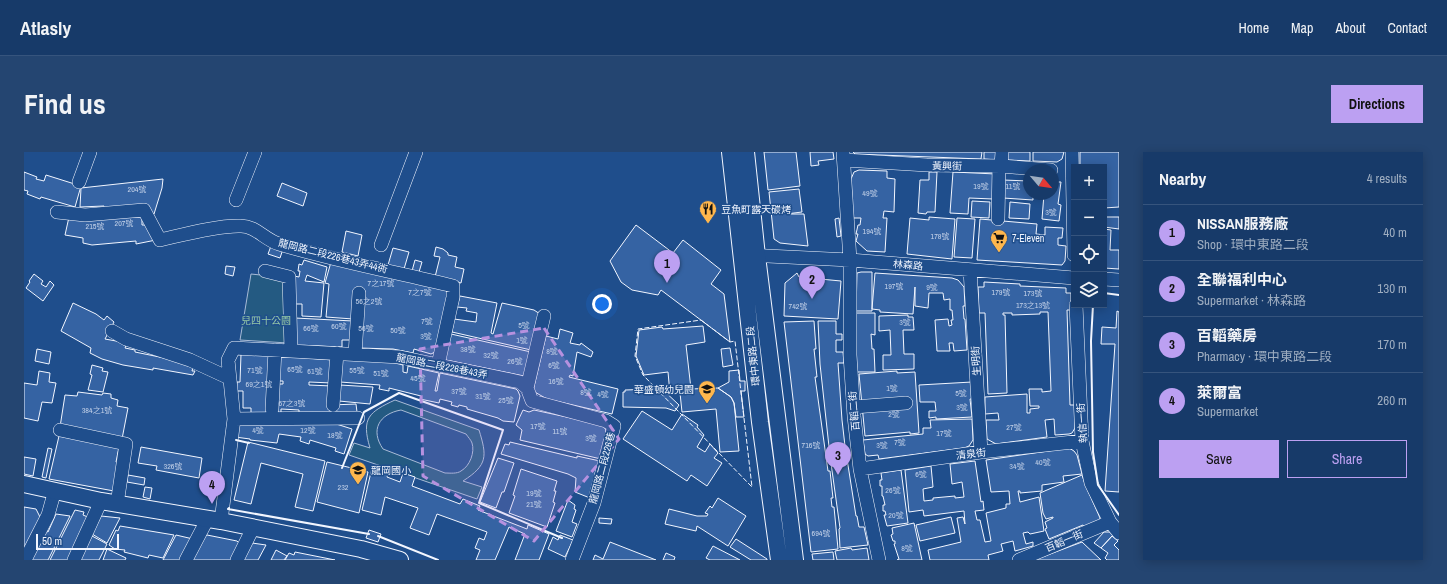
<!DOCTYPE html>
<html lang="en">
<head>
<meta charset="utf-8">
<style>
  body { margin:0; font-family:"Archivo Narrow","Noto Sans TC",sans-serif; background:#244571; color:#f1f3f6 }
  .controls { position:absolute; right:12px; top:12px; display:grid; overflow:hidden; border-radius:0px; box-shadow:0 2px 10px #0003 }
  .controls button { width:36px; height:36px; display:grid; place-items:center; padding:0; border:0; border-bottom:1px solid #36547d; background:#173a69; color:#f1f3f6; font:20px sans-serif }
  .compass { position:absolute; left:999px; top:12px; width:36px; height:36px; border-radius:50%; background:#173a69; box-shadow:0 2px 10px #0003; rotate:119deg }
  .scale { position:absolute; left:12px; bottom:10px; width:83px; box-sizing:border-box; padding-left:4px; border:2px solid #f2f6ff; border-top:0; font-size:11px; line-height:14px; white-space:nowrap; color:#f2f6ff; -webkit-text-stroke:3px #1f4e8c; paint-order:stroke }
  .you { position:absolute; left:578px; top:152px; width:14px; height:14px; margin:-10px; border:3px solid #fff; border-radius:50%; background:#1a73e8; box-shadow:0 0 0 6px #1a73e833 }
  .badge { display:grid; place-items:center; width:26px; height:26px; border-radius:50%; background:#bca0f2; color:#111; font-size:13px; font-weight:700 }
  .pin { position:absolute; translate:-50% -33px; filter:drop-shadow(0 1px 2px #0008) }
  .pin::after { content:''; position:absolute; top:21px; width:14px; height:12px; background:inherit; clip-path:polygon(0 0,100% 0,50% 100%) }
  .list { margin:0; padding:0; list-style:none }
  h2 { display:flex; justify-content:space-between; align-items:center; height:52px; margin:0; padding:0 16px; font-size:17px }
  h2 small { font-size:13px; font-weight:400; color:#9eadc0 }
  .list li { display:grid; grid-template-columns:26px 1fr auto; gap:12px; align-items:center; box-sizing:border-box; height:56px; padding:0 16px; border-top:1px solid #36547d }
  .list b { display:block; font-size:15px; white-space:nowrap }
  .list p { margin:0; font-size:13px; white-space:nowrap; color:#9eadc0 }
  .list em { font-size:13px; font-style:normal; color:#9eadc0 }
  .actions { display:flex; gap:8px; padding:12px 16px }
  .actions a { flex:1; padding:9px 0; border:1px solid #bca0f2; border-radius:0px; text-align:center; font-size:14px; color:#bca0f2 }
  .actions .main { background:#bca0f2; color:#111 }
  .icon { flex:none; width:22px; height:22px; fill:none; stroke:currentColor; stroke-width:2; stroke-linecap:round; stroke-linejoin:round }
  .map { position:relative; flex:none; width:1095px; height:408px; overflow:hidden; border-radius:0px }
  header { display:flex; align-items:center; gap:24px; box-sizing:border-box; height:56px; padding:0 20px; background:#173a69; border-bottom:1px solid #36547d }
  header strong { font-size:19px }
  nav { display:flex; gap:22px; margin-inline-start:auto; font-size:14px }
  .intro { display:flex; align-items:center; justify-content:space-between; box-sizing:border-box; height:96px; padding:0 24px }
  h1 { margin:0; font-size:28px }
  .button { padding:10px 18px; border-radius:0px; background:#bca0f2; color:#111; font-size:14px; font-weight:700 }
  main { display:flex; gap:24px; padding:0 24px }
  aside { flex:1; background:#173a69; border-radius:0px; box-shadow:0 2px 10px #0003 }
  .map>svg:first-child { display:block }
</style>
</head>
<body>
<header>
<strong>Atlasly</strong>
<nav><a>Home</a><a>Map</a><a>About</a><a>Contact</a></nav>
</header>
<div class="intro"><h1>Find us</h1><a class="button">Directions</a></div>
<main>
<div class="map">
<svg width="1095" height="408" viewBox="0 0 1095 408">
  <rect width="100%" height="100%" fill="#1f4e8c"/>
  <path fill="#245a82" stroke="#a8bbd7" fill-rule="evenodd" d="M227 122 255 125 262 133 264 191 216 188Z
    M371 248 455 278C463 304 464 313 439 329L458 335 453 347 325 303 330 291 346 296C337 266 345 260 371 248ZM377 258 442 282C444 285 447 288 448 291 451 300 446 314 437 319 433 322 426 321 421 321L359 297C346 278 355 262 377 258Z"/>
  <path fill="#3563a3" stroke="#f2f6ff" d="M740 0H772L776 34 744 38Z
    M786 0H809L810 7 794 9 795 13 787 14Z
    M829 0H958L957 7 831 2Z
    M960 0H973V8L960 7Z
    M983 0H1006V9L983 8Z
    M1009 0H1040L1038 7 1033 10 1009 9Z
    M1056 0H1095V55L1080 56V15H1056Z
    M835 18 863 19V26L871 27 870 60 860 59 859 66H863L861 100 843 99 832 89 834 82H832L834 73H836L837 66H829L827 27 830 20Z
    M0 20 13 25 12 27 20 29 22 23 57 34 51 55 17 45 16 47 3 42 4 39 0 38Z
    M905 20H913L911 60H903L902 62 894 61 896 28H905Z
    M929 20 972 22 969 47 945 46 944 62 926 61Z
    M139 27 138 36 130 62 126 60 80 57V54L56 55 57 36Z
    M979 28 1005 29V42H1009V48L979 46Z
    M1029 30H1037L1034 52 1037 53 1035 69 1018 67 1020 42H1029Z
    M258 31 283 41 279 54 253 44Z
    M775 37 778 60 762 62H780L784 94 756 91 750 87 745 40Z
    M948 49 966 50 965 66 947 65Z
    M986 50 1006 52 1005 67 985 66Z
    M45 65H118V73H123L132 88 112 92V89L68 93 59 91V86L41 83Z
    M905 65 931 67 928 107 883 102 886 66 905 68Z
    M1080 65H1095V77L1080 75Z
    M815 66 817 84 813 85 811 67Z
    M933 66 951 67 948 106 930 105Z
    M956 67 1013 72 1012 82 1021 83V75L1039 76 1038 86H1034V93L1042 94 1041 109 1038 113 953 108Z
    M612 73 649 101 659 88 697 118 687 132 700 142 706 190 637 138 634 143 608 138 597 130 586 109Z
    M1080 77 1087 78 1086 98H1095V117L1080 116Z
    M322 79 338 83 334 104 318 100Z
    M247 94 259 97 256 106 244 102Z
    M412 95 419 97 424 101V103L433 105 431 115 440 117 437 131 411 125 416 105 410 104Z
    M369 96 385 100 380 117 364 113Z
    M280 108 303 115 300 130 283 123 281 129 300 131 297 165 278 164V152H270V124L275 125 276 119H274L275 112 278 113Z
    M391 108 398 110 395 120 388 119Z
    M307 110 425 138 411 200 407 202 390 197 389 201 369 197 335 196 329 167 302 165 305 132 301 131Z
    M202 114 211 115 209 124 201 122Z
    M837 120H848V159H832L833 121Z
    M773 121 775 125 817 129 814 167 760 164 761 131Z
    M851 121 928 126 934 128 940 135 941 154H939L940 167H941L943 198 930 199 929 191H925L926 199H913L911 168 924 167 925 174 928 173 927 168H929L928 158H926V147L920 148 919 141H905L904 156 891 154V135L889 162 856 160V158L848 157Z
    M10 122 19 129 17 132 22 135 26 129 30 133 19 149 2 136 6 130 5 129Z
    M960 130 996 132V134L1042 136V141H1047V158H1043L1046 253H1051V276L1048 281 1045 282 1031 283 1030 267 1021 268 1023 285 972 292 963 287 962 268H975L974 261 961 262V245L1003 242V261H1006V257L1015 256V254H1006L1005 237H1018V240L1027 239 1024 160H1016V162L988 163V161H979V163H981L983 241 964 242 961 161H955L954 135H960Z
    M436 144 473 151 467 181 469 182 478 151 510 158 516 162 507 198 428 180 430 167 452 170 453 161 442 159 443 156 433 155Z
    M49 151 72 162 80 168 83 164 90 170 81 187 103 191 101 196 111 198V200L170 212 168 219H171L169 223 129 216V218L99 213 78 207 66 201 67 196 37 179Z
    M1093 159 1095 160V340L1081 339 1091 192H1077L1078 175 1092 176Z
    M830 161H851V183L847 182 848 197H850L851 220H833Z
    M884 163V165H889L890 178H879L880 202H890V217L859 218V203H867L866 178 855 179V164Z
    M271 166 329 169 328 188H318V195L271 193Z
    M790 169 792 197H790L793 225H791L804 319H806L809 346H807L808 355H810L814 397 787 400 760 170Z
    M794 169H812V182H818V188H812V200H819L820 211H814L818 268 821 294 832 364H833L835 375H840L844 393 816 396 815 377 816 376 806 304 796 212Z
    M679 174 681 190 662 193 667 237 694 236 707 245 710 251 715 299 696 300 692 257 658 260 656 241 646 242 644 220 620 223 612 204 615 178 638 175 639 177Z
    M536 177 549 181 546 191 556 193 557 191 569 200 567 205 553 200 549 224 546 223 545 225 594 237 588 262 523 247 509 239 522 184 534 187Z
    M427 182 507 200 500 224 422 208 421 204Z
    M706 196 709 213 699 215 697 197Z
    M13 197 27 200 25 212 11 209Z
    M217 202 247 203 254 232H259V229H254L255 204 309 208 308 231 285 230V233L308 234 307 253 332 252 333 260 275 262V258L257 257V264L227 263V256H219V239H212L213 230H216Z
    M318 207 367 210 379 213V220L383 221 384 214 415 221 411 239H413L416 221 492 237 494 239 496 244 490 270 479 269 474 266 443 257V255L435 253 434 255 427 253 428 250 416 247 415 251 396 247 397 244 365 236V239L355 237 356 233 316 230Z
    M68 213 79 216 78 219 84 220 79 240 64 238 68 223 66 222Z
    M715 218 716 229H721V239H717L720 265H712L710 251 707 245 694 236 705 230V219Z
    M15 219 26 221 25 230 32 231 28 251 18 250 14 269 0 266V231L13 233Z
    M873 219V221L891 220 895 281 886 282V280L841 284 835 222Z
    M948 230V247H946L948 265 912 267V265L905 266V259H912L911 250H896L895 233Z
    M316 233 349 235 346 252 315 249Z
    M636 235 655 253 651 259 642 256 599 255V240H601V238L632 237Z
    M54 240 78 243 79 241 87 242V246L94 248 93 254 104 256 98 287 36 275 41 243 53 244Z
    M499 258 505 260 510 258 575 272 580 275 582 278 577 307 496 288 498 278 492 273Z
    M618 259 648 278 658 262 674 273 673 275 680 283 673 295 681 300 686 292 694 301 690 306 698 311 683 334 667 323 663 329 599 287Z
    M948 267 949 288 945 294 940 296 855 307 854 303 844 304 841 302 839 288 899 282V276H907L906 268Z
    M306 270 328 277 320 302 311 299 312 296 286 288 285 292 276 289 277 285 255 282 253 291 226 288V287L211 285 213 273Z
    M35 284 95 295 92 310 96 311 90 339 25 327Z
    M224 290 301 309 289 359 271 355 279 322 237 311 227 352 210 348Z
    M486 290 553 306V304L576 309 566 346 551 340 552 326 544 322 477 302 481 292 485 293Z
    M117 295 178 306 175 326 132 318 133 314 114 311Z
    M24 296 28 297 22 326 18 325Z
    M1045 296 1050 299 1053 303 1058 322 1039 324 1040 330 1018 333V339L996 341V339H994L996 350 1015 345 1020 379 1006 382 1004 380 999 381 1002 392 1009 390V394L991 399 989 389 977 392 979 399 964 403 965 408H906L904 398 937 390 933 366 939 365 941 372 940 359 900 364 899 358 885 360 881 318 907 314 909 335 899 337 900 349 909 348V346L931 344V346L940 345 938 330 928 332 926 312 951 309 957 350 959 349 960 358 951 359 953 368H956L961 390 967 389 962 361 982 356V352H986L985 339 967 340 962 308Z
    M0 305 12 307 9 324 0 322Z
    M474 306 490 311 480 340H478L472 356 456 350Z
    M303 310 344 320 335 361 293 350Z
    M348 316 365 319 363 325 376 330 379 321 391 325 388 334 436 352 439 347 456 354 454 358 503 377 504 373 525 382 515 408H491L501 382 485 375 471 408H452L456 398 451 396 455 386 460 388 463 380 413 362 405 383 386 376 394 356 361 345 357 363 338 358Z
    M497 317 533 329 530 339H532L529 350 531 351 523 375 485 361 491 344 489 343Z
    M877 318 884 371 863 374 860 363H862L861 359H859V353H861L859 344H858V334H856V328H858L857 321Z
    M104 323 121 326 120 333 103 330Z
    M1058 323 1061 332 1076 366 1075 369 1060 375 1059 373 1025 387 1021 377 1023 376 1021 370 1029 366V365L1022 367 1019 361 1016 341Z
    M121 335 128 336 126 347 119 345Z
    M694 346 722 364 704 394 673 374 672 379 641 372 645 357 673 364H683L684 362 681 361 686 354 688 356Z
    M544 348 551 353 550 357 552 358 548 370 553 372 548 385 532 379Z
    M0 355 12 357 16 365 0 405Z
    M51 358 60 360 59 363 66 366 45 408H26Z
    M32 362 46 364 24 408H5L20 378 24 380Z
    M77 364 96 366 83 391 68 382Z
    M927 365 931 381 896 389 892 373Z
    M575 366 588 367 587 372 575 371Z
    M890 371 898 408H873L875 407 870 392H871V389H869L867 383 869 382 868 376Z
    M96 374 150 383 139 406 125 403 124 406 100 400 101 398 91 397 85 393 92 378 94 379Z
    M345 378 357 382 354 390 342 386Z
    M1080 380H1087L1089 383 1077 396 1070 391Z
    M152 383 169 387 158 408H139Z
    M183 383 213 389 215 391 207 408H167L177 388Z
    M536 383 549 388 541 405 524 397 529 385 534 388Z
    M68 384 83 392 75 408H55Z
    M1088 384 1094 389 1090 393 1095 398V408H1083L1081 406 1084 401 1077 396Z
    M712 387 743 407V408H727L706 395Z
    M586 390 632 408H569L571 403 579 407Z
    M1058 390 1077 408H1010Z
    M228 391 242 393 234 408H215Z
    M689 394 716 408H686L682 406Z
    M827 396 828 398 843 396 845 408H813L811 399Z
    M83 397 102 406 101 408H79Z
    M252 398 263 404 260 408H247Z
    M271 400 311 408H261L265 401 270 403Z
    M809 400 810 408H789L788 402Z
    M642 401 651 405 650 408H639Z"/>
  <g fill="none" stroke-linecap="round" stroke-linejoin="round">
    <g stroke="#f2f6ff" stroke-width="14">
      <path id="minor" d="M819 0 826 108V203L830 264 836 317 855 408
        M1048 0 1050 103
        M820 8 903 13 977 14 1027 18
        M977 14 978 0
        M55 30 66 0
        M212 48 231 0
        M33 60 61 63 120 58 136 88C158 83 194 73 217 74 232 74 241 88 255 92 312 109 371 120 429 134V145L414 213
        M974 67 975 14
        M357 93 392 0
        M725 103 826 108 1050 126
        M946 118 957 300
        M241 119 265 125 267 199
        M1080 127 1095 128
        M1052 153 1058 289 1067 331 1086 370 1095 381
        M88 179 102 187 166 208 205 226
        M331 202 335 141
        M503 236 520 164
        M309 253 313 201
        M830 255 882 251
        M248 257 251 198
        M210 267 334 266
        M36 278 102 292 93 352
        M836 317 957 300 1058 289
        M197 369 210 267 204 208 210 196 376 205 496 230 503 236 508 249 582 269 590 274 570 351 548 408
        M1 408 24 363 31 338
        M50 408 77 349
        M162 408 183 368
        M213 408 229 376
        M995 408 1086 370"/>
    </g>
    <g stroke="#f2f6ff" stroke-width="18">
      <path id="major" d="M706 0 736 270 755 408
        M722 0 733 104 771 408
        M0 332 77 349 197 369 337 397 376 408"/>
    </g>
    <use href="#minor" stroke="#1f4e8c" stroke-width="13"/>
    <use href="#major" stroke="#1f4e8c" stroke-width="16"/>
    <path stroke="#f2f6ff" stroke-width="1" stroke-dasharray="5 2" stroke-linecap="butt" d="M677 168 706 190 711 189 728 335 619 223 611 204 614 177Z"/>
    <path stroke="#f2f6ff" stroke-width="2" d="M1080 141 1095 143
      M1069 153 1067 189 1069 300 1074 333 1095 363
      M212 288 225 291
      M318 316 340 260 375 241 479 278 455 351 538 386
      M205 356 204 357 345 382
      M354 384 414 408"/>
  </g>
  <path fill="#b691df" fill-opacity="0.2" stroke="#b691df" stroke-width="3" stroke-dasharray="8 5" stroke-linejoin="round" d="M520 176 595 287 510 389 399 324 396 197Z"/>
  <defs>
    <g id="restaurant-pin" transform="scale(0.9)"><path d="M0 17L-7.5 6A9.5 9.5 0 1 1 7.5 6Z" fill="#ffb74d" stroke="#1f4e8c"/><path d="M-5-6h1v4h1v-4h1v4h1v-4h1v5L-1.5 .5V6h-2V.5L-5-1ZM5-6V6H3V1.5H1.5Q1.5-4 5-6Z" fill="#111"/></g>
    <g id="supermarket-pin" transform="scale(0.9)"><path d="M0 17L-7.5 6A9.5 9.5 0 1 1 7.5 6Z" fill="#ffb74d" stroke="#1f4e8c"/><path d="M-6-5.5h2.5l.6 2H6L4.5 2H-2.5L-4.4-4H-6ZM-1.5 3.2a1.3 1.3 0 1 0 .1 0ZM3 3.2a1.3 1.3 0 1 0 .1 0Z" fill="#111"/></g>
    <g id="school-pin" transform="scale(0.9)"><path d="M0 17L-7.5 6A9.5 9.5 0 1 1 7.5 6Z" fill="#ffb74d" stroke="#1f4e8c"/><path d="M0-5L7-2L0 1L-7-2ZM-4 1L0 2.5L4 1V4Q0 6-4 4Z" fill="#111"/></g>
  </defs>
  <g fill-rule="evenodd">
    <use href="#restaurant-pin" x="684" y="57"/>
    <use href="#supermarket-pin" x="975" y="86"/>
    <use href="#school-pin" x="683" y="237"/>
    <use href="#school-pin" x="334" y="318"/>
  </g>
  <g text-anchor="middle" dominant-baseline="central" stroke-width="3" stroke-linejoin="round" paint-order="stroke">
    <g font-size="8" fill="#c3d1e8">
      <text x="957" y="34">19號</text>
      <text x="989" y="34">11號</text>
      <text x="113" y="37">204號</text>
      <text x="846" y="41">49號</text>
      <text x="1027" y="60">3號</text>
      <text x="100" y="71">207號</text>
      <text x="71" y="74">215號</text>
      <text x="848" y="79">194號</text>
      <text x="916" y="84">178號</text>
      <text x="357" y="131">7之17號</text>
      <text x="870" y="134">197號</text>
      <text x="908" y="135">9號</text>
      <text x="396" y="140">7之7號</text>
      <text x="977" y="140">179號</text>
      <text x="1009" y="141">173號</text>
      <text x="345" y="149">56之2號</text>
      <text x="1009" y="153">173之13號</text>
      <text x="774" y="154">742號</text>
      <text x="403" y="169">7號</text>
      <text x="881" y="170">3號</text>
      <text x="500" y="173">5號</text>
      <text x="315" y="174">60號</text>
      <text x="287" y="176">66號</text>
      <text x="342" y="176">56號</text>
      <text x="374" y="178">50號</text>
      <text x="402" y="184">3號</text>
      <text x="498" y="188">1號</text>
      <text x="444" y="197">38號</text>
      <text x="528" y="199">8號</text>
      <text x="467" y="203">32號</text>
      <text x="491" y="209">26號</text>
      <text x="530" y="213">6號</text>
      <text x="271" y="217">65號</text>
      <text x="231" y="218">71號</text>
      <text x="333" y="218">55號</text>
      <text x="291" y="219">61號</text>
      <text x="357" y="221">51號</text>
      <text x="394" y="226">45號</text>
      <text x="532" y="229">16號</text>
      <text x="235" y="232">69之1號</text>
      <text x="868" y="236">1號</text>
      <text x="435" y="239">37號</text>
      <text x="562" y="240">8號</text>
      <text x="937" y="241">5號</text>
      <text x="579" y="242">4號</text>
      <text x="459" y="244">31號</text>
      <text x="482" y="248">25號</text>
      <text x="268" y="251">67之3號</text>
      <text x="938" y="255">3號</text>
      <text x="73" y="258">384之1號</text>
      <text x="870" y="262">2號</text>
      <text x="514" y="274">17號</text>
      <text x="990" y="275">27號</text>
      <text x="234" y="278">4號</text>
      <text x="284" y="278">12號</text>
      <text x="536" y="279">11號</text>
      <text x="920" y="281">17號</text>
      <text x="311" y="283">18號</text>
      <text x="567" y="286">3號</text>
      <text x="876" y="290">7號</text>
      <text x="787" y="293">716號</text>
      <text x="858" y="293">3號</text>
      <text x="1019" y="310">40號</text>
      <text x="149" y="314">326號</text>
      <text x="993" y="314">34號</text>
      <text x="897" y="322">6號</text>
      <text x="319" y="335">232</text>
      <text x="869" y="338">26號</text>
      <text x="510" y="341">19號</text>
      <text x="510" y="352">21號</text>
      <text x="872" y="363">20號</text>
      <text x="797" y="381">694號</text>
      <text x="883" y="396">8號</text>
    </g>
    <g font-size="10" fill="#f2f6ff" stroke="#1f4e8c">
      <text transform="translate(923 14) rotate(1)">黃興街</text>
      <text transform="translate(309 104) rotate(14)">龍岡路二段226巷43弄44衖</text>
      <text transform="translate(884 113) rotate(5)">林森路</text>
      <text transform="translate(729 204) rotate(-96)">環中東路二段</text>
      <text transform="translate(952 209) rotate(-94)">生明街</text>
      <text transform="translate(418 214) rotate(11)">龍岡路二段226巷43弄</text>
      <text transform="translate(830 259) rotate(-95)">百韜二街</text>
      <text transform="translate(1058 271) rotate(-94)">執信一街</text>
      <text transform="translate(947 302) rotate(-7)">清泉街</text>
      <text transform="translate(578 316) rotate(-75)">龍岡路二段226巷</text>
      <text transform="translate(1040 389) rotate(-23)">百韜一街</text>
    </g>
    <g font-size="10" fill="#f2f6ff" stroke="#1f4e8c" text-anchor="start">
      <text x="697" y="57">豆魚町露天碳烤</text>
      <text x="988" y="86">7-Eleven</text>
      <text x="670" y="237" text-anchor="end">華盛頓幼兒園</text>
      <text x="347" y="318">龍岡國小</text>
    </g>
    <g font-size="10" fill="#97c8a6" stroke="#1f4e8c">
      <text x="242" y="168">兒四十公園</text>
    </g>
  </g>
</svg>
<div class="controls">
<button>+</button>
<button>−</button>
<button><svg class="icon" aria-label="locate" viewBox="0 0 24 24"><circle cx="12" cy="12" r="6"/><path d="M12 2v4M12 18v4M2 12h4M18 12h4"/></svg></button>
<button><svg class="icon" aria-label="layers" viewBox="0 0 24 24"><path d="M12 4l9 5-9 5-9-5zM3 14l9 5 9-5"/></svg></button>
</div>
<svg class="compass" viewBox="-18 -18 36 36"><path d="M0-13l5 13h-10z" fill="#e53935"/><path d="M0 13l5-13h-10z" fill="#9eadc0"/></svg>
<div class="scale">50 m</div>
<div class="you"></div>
<div class="pin badge" style="left:643px;top:131px">1</div>
<div class="pin badge" style="left:788px;top:147px">2</div>
<div class="pin badge" style="left:814px;top:323px">3</div>
<div class="pin badge" style="left:188px;top:352px">4</div>
</div>
<aside>
<h2>Nearby<small>4 results</small></h2>
<ul class="list">
<li><span class="badge">1</span><div><b>NISSAN服務廠</b><p>Shop · 環中東路二段</p></div><em>40 m</em></li>
<li><span class="badge">2</span><div><b>全聯福利中心</b><p>Supermarket · 林森路</p></div><em>130 m</em></li>
<li><span class="badge">3</span><div><b>百韜藥房</b><p>Pharmacy · 環中東路二段</p></div><em>170 m</em></li>
<li><span class="badge">4</span><div><b>萊爾富</b><p>Supermarket</p></div><em>260 m</em></li>
</ul>
<div class="actions"><a class="main">Save</a><a>Share</a></div>
</aside>
</main>
</body>
</html>
